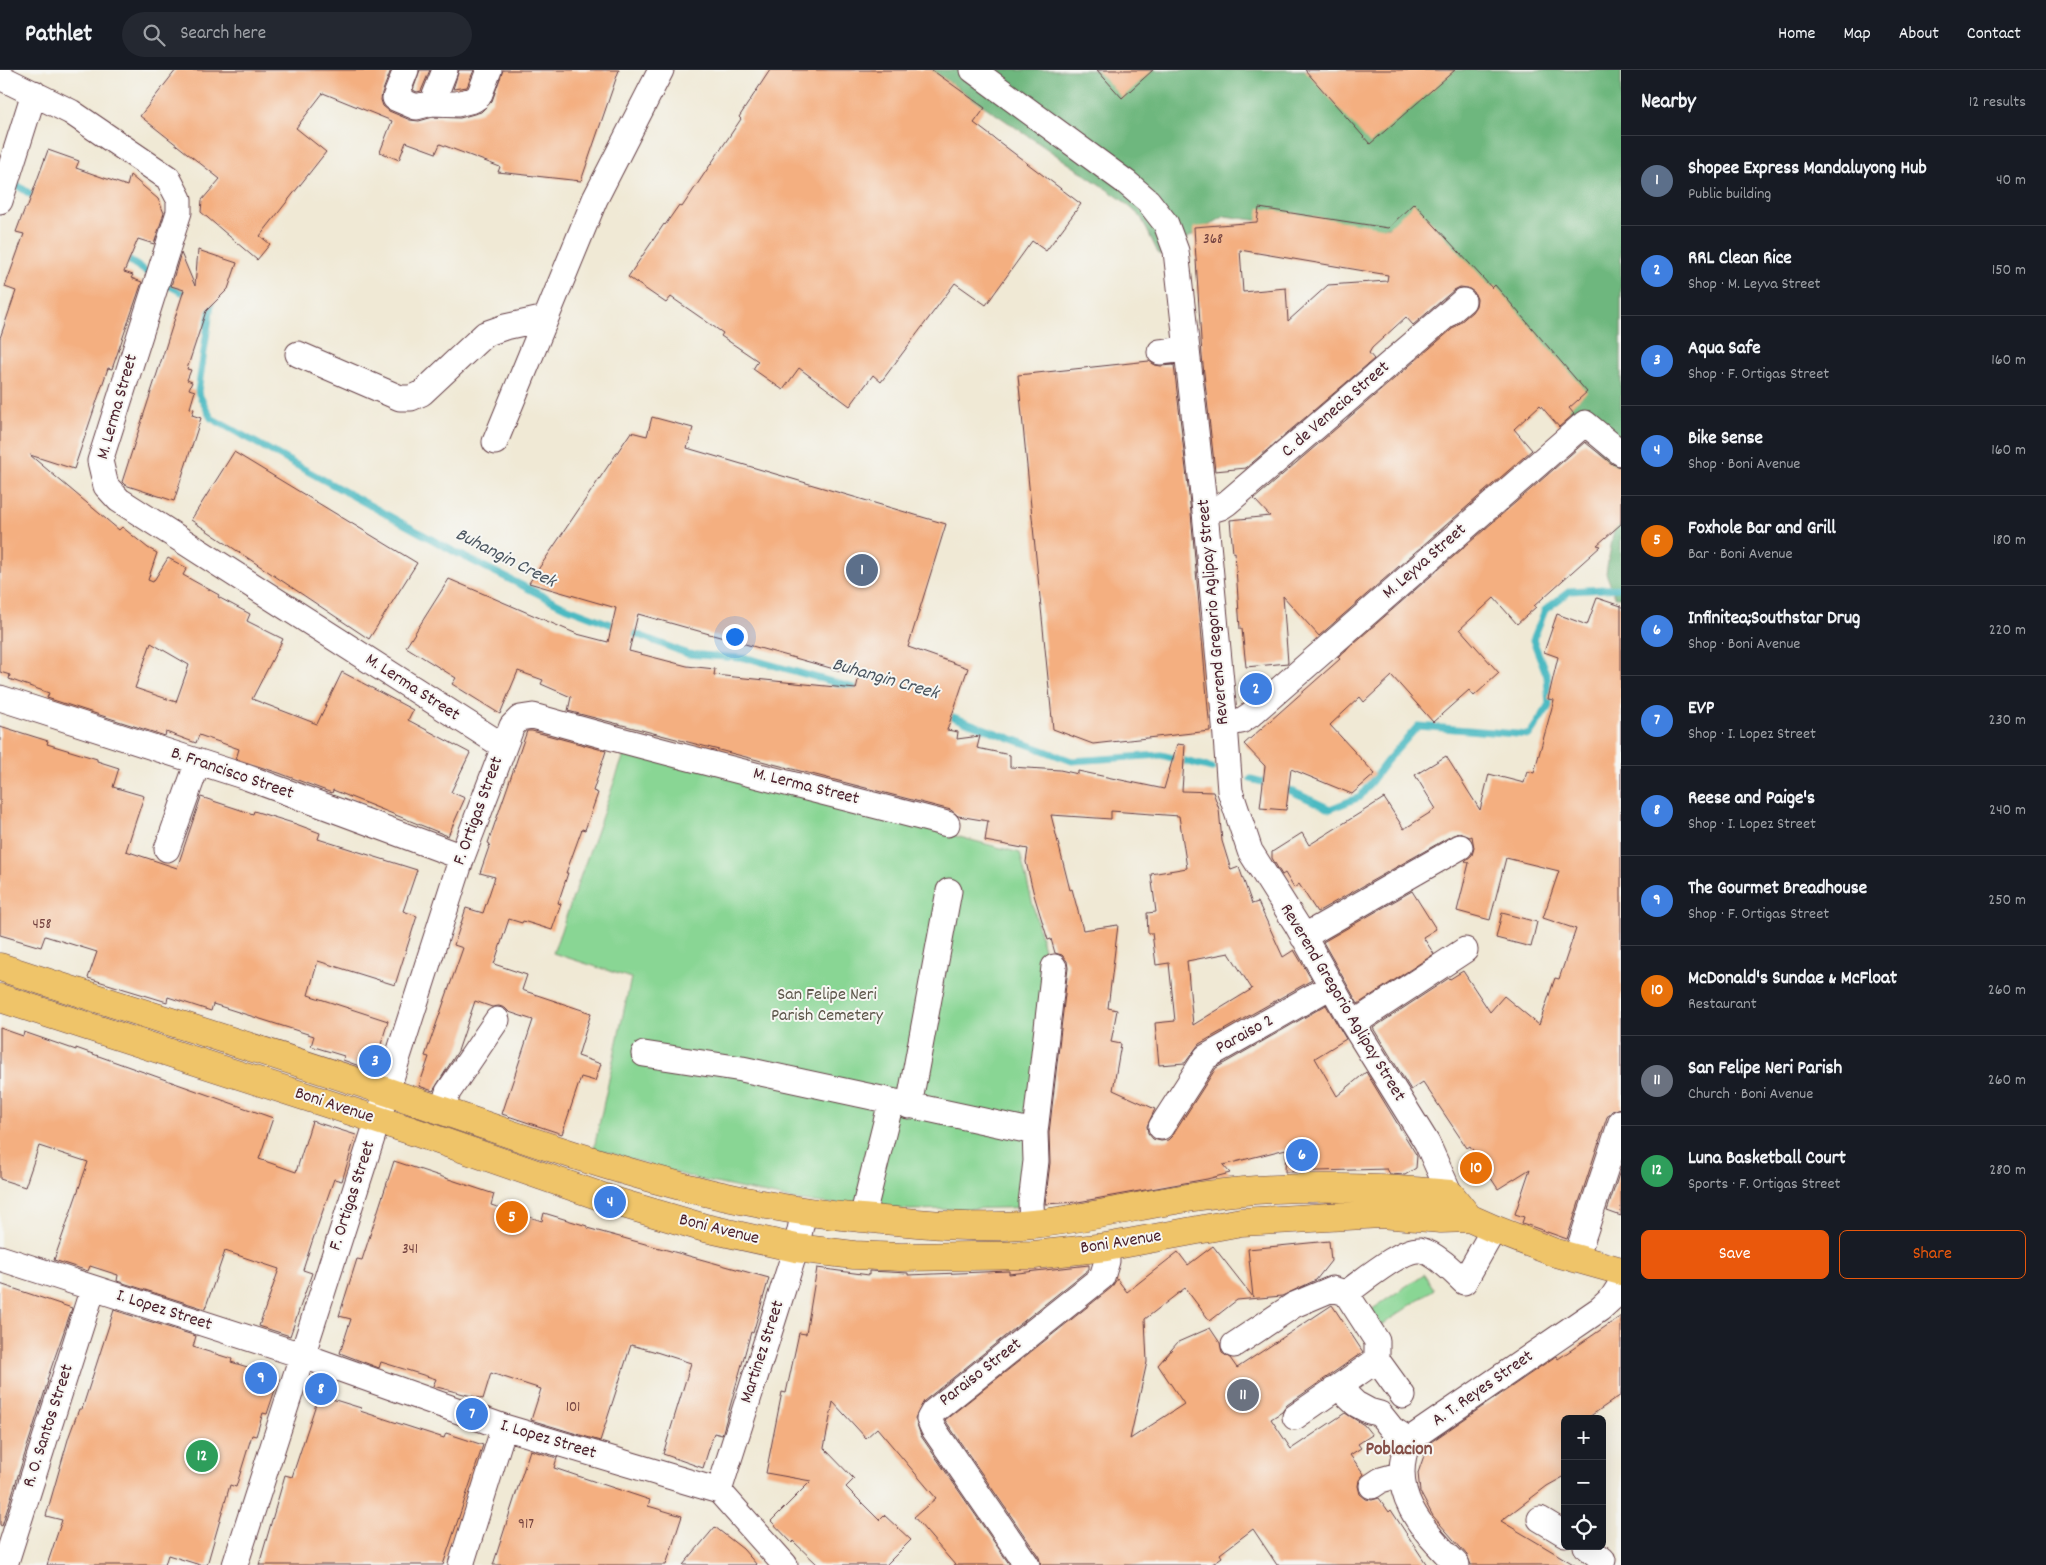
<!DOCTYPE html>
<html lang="en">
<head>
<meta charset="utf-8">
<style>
  body { margin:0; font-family:Dekko,sans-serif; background:#242831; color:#f1f3f6 }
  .controls { position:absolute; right:15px; bottom:15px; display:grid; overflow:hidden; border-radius:8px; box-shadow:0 5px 20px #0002 }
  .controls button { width:45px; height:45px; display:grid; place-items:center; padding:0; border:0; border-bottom:1px solid #363941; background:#171b24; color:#f1f3f6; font:25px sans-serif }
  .you { position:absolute; left:734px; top:566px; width:18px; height:18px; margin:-12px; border:4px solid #fff; border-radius:50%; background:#1a73e8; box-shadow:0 0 0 8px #1a73e833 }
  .badge { display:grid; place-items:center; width:32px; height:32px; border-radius:50%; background:#ea580c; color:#fff; font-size:16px; font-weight:700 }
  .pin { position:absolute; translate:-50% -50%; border:2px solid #fff; box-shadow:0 1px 5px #0006 }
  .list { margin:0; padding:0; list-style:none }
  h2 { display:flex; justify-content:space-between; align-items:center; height:65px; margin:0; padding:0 20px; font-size:21px }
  h2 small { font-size:16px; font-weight:400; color:#9ea1a6 }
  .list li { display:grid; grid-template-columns:32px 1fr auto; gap:15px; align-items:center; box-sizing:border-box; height:90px; padding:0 20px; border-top:1px solid #363941 }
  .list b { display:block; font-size:19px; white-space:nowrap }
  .list p { margin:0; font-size:16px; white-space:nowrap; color:#9ea1a6 }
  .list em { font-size:16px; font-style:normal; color:#9ea1a6 }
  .actions { display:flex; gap:10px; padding:15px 20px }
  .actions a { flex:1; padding:11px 0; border:1px solid #ea580c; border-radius:8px; text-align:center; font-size:18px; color:#ea580c }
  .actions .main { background:#ea580c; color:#fff }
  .icon { flex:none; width:28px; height:28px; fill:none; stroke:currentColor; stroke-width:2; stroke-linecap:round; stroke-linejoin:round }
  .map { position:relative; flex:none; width:1621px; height:1495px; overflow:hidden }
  header { display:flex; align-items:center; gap:30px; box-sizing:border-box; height:70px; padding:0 25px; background:#171b24; border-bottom:1px solid #363941 }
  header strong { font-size:24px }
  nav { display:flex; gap:28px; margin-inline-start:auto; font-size:18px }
  .search { width:350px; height:45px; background:#242831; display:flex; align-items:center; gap:12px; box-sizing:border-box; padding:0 18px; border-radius:28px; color:#9ea1a6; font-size:19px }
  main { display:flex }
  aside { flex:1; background:#171b24 }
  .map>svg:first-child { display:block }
</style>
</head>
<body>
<header>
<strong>Pathlet</strong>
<div class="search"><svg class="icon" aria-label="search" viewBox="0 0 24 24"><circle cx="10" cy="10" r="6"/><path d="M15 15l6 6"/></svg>Search here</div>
<nav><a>Home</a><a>Map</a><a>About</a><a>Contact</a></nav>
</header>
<main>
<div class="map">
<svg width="1621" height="1495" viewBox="0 0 1621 1495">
  <rect width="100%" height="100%" fill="#f6f6f2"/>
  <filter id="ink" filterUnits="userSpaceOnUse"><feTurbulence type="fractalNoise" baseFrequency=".02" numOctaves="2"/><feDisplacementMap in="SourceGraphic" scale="10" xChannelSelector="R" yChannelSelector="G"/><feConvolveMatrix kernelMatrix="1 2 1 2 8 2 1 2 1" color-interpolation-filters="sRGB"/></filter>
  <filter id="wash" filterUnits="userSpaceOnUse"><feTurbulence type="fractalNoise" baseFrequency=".0096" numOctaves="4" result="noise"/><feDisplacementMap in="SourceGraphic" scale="20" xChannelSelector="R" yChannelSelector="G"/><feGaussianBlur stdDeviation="1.12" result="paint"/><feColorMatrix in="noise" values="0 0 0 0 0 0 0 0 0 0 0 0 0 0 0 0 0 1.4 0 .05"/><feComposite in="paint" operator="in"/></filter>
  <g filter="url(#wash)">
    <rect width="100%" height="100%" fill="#f0e9d5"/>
    <path fill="#89d694" stroke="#6a7a60" d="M626 679 1020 783 1048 896 1042 1137 911 1140 799 1131 697 1109 594 1078 631 908 553 883Z
      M1424 1204 1434 1219 1382 1255 1371 1240Z"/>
    <path fill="#6eb77e" stroke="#5c6b54" d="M931 0H1621V527H1615L1606 503 1620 427 1605 389 1479 218 1421 150 1356 164 1225 146 1159 185 1141 147 1121 129Z"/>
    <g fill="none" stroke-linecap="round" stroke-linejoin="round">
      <path stroke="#4bbac2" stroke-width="7" d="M11 111 30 124 41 128
        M122 186 153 206
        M162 212 190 226
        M205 231 211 234 198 322 211 348 453 481 563 536 688 584 751 589 865 621
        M945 644 1072 691 1161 685 1212 698
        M1251 709 1285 718 1330 739 1360 727 1386 692 1418 656 1529 665 1549 636 1547 606 1533 570 1545 540 1570 521 1621 518"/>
    </g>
    <g id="blocks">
      <path fill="#f4af80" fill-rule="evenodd" d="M176 0H391L382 23 381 30 383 36 389 41 410 50 419 51 433 47 460 48 481 42 492 31 503 0H619L581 111 498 102 500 97 440 74 436 83 406 72 399 90 380 82 392 51 323 23 296 58 326 82 260 166 270 174 257 190 201 142 202 130 220 109 140 46Z
        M420 0H430L421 21 417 22 413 20Z
        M459 0H474L467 17 453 19Z
        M770 0H932L985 38 974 53 1081 134 1046 181 1032 171 986 235 955 213 881 312 873 305 850 336 799 298 783 320 753 299 758 291 721 266 723 263 671 227 666 233 628 207 664 154 665 155 679 135 682 137 741 49 739 47Z
        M1097 0H1153L1122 28Z
        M1305 0H1455L1370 74Z
        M48 80 79 91 76 98 127 116 130 105 158 129 164 143 154 174 138 169 124 202 133 205 131 208 142 212 112 299 108 298 74 399 30 385 119 460 122 457 148 478 157 483 148 510 153 512 168 488 187 498 183 505 219 525 218 527 250 544 247 551 283 569 252 629 317 654 342 602 413 640 408 650 470 683 451 722 465 728 448 766 333 720 332 723 279 703 236 689 239 679 199 665 196 673 166 662 165 666 47 628 49 623 9 609 10 605 0 602V268L16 221 5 217 24 164 16 162 25 138H27ZM151 573 189 595 176 632 135 618Z
        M1414 133 1492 218 1495 215 1587 322 1569 338 1574 344 1559 357 1540 335 1514 359 1532 380 1319 566 1283 526 1288 593 1246 597 1242 559H1240L1235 482 1233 483 1230 450 1270 446 1254 429 1472 242 1476 236 1477 229 1474 222 1468 218 1460 217 1454 220 1413 255 1406 247 1372 278 1369 283 1374 289 1246 398 1215 401 1202 286 1194 157 1257 152 1259 138 1388 158ZM1240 180 1388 205 1387 211 1328 215 1288 251 1286 218 1243 222Z
        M198 180 237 193 228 219 206 241 187 299 191 300 187 310 192 312 189 319 195 321 190 338 194 339 192 345 201 348 174 431 125 415 122 412 184 220 171 216 179 189 181 183 195 216Z
        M1149 291 1155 295 1161 296 1174 295 1191 443 1210 661 1093 674 1053 659 1018 305Z
        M652 347 693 358 687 378 946 454 908 577 968 598 947 660 958 662 957 669 980 666 977 678 1010 685V697L1060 700 1078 704V701L1164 719 1177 674 1185 675 1182 721 1213 722 1219 739 1222 771 1231 800 1239 797 1252 834 1258 832 1283 887 1294 880 1312 910 1199 974 1185 993 1159 995 1155 953 1175 951 1169 893 1156 895 1152 863H1148L1147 843 1156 842 1151 804 1187 798 1179 746 1111 741V749L1051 745 1070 820 1072 819 1083 860 1118 855 1108 938 1117 940 1111 972 1121 974 1113 1020 1155 1039 1147 1056 1148 1063 1153 1069 1161 1071 1168 1070 1173 1065 1216 998 1326 935 1346 969 1315 988 1337 1026 1366 1002 1417 1086 1416 1098 1405 1105 1390 1104 1387 1099 1285 1102 1286 1079 1223 1095 1230 1103 1207 1109 1078 1132 1045 1134 1050 1093 1049 1063 1068 898 1067 891 1062 885 1055 883 1051 869 1048 870 1034 825 1026 792 1028 779 985 771 988 751 958 746 951 740 568 641 571 627 541 614 543 610 518 601 500 644 452 614 456 608 406 577 449 509 577 564 608 572 616 538 529 513 631 362 647 366ZM638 544 859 606 856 619 714 605 715 599 687 596 629 581ZM1229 883 1252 919 1193 955 1187 891Z
        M1585 372 1612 394 1621 397V454L1597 475 1601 476 1534 536 1536 537 1517 554 1494 528 1460 559 1499 603 1474 626 1469 620 1433 652 1392 606 1364 632 1360 627 1330 655 1375 704 1352 724 1291 699 1286 740 1260 738 1265 696 1244 674 1340 589 1338 587Z
        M234 382 417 493 369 569 191 450Z
        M1597 528 1621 536V1038L1612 1041 1607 1047 1567 1169 1522 1153 1524 1147 1515 1144 1530 1099 1498 1119 1470 1076 1467 1078 1423 1012 1411 1020 1373 958 1449 908 1450 909 1463 901 1490 942 1504 926 1539 955 1555 908 1559 909 1576 859 1543 848 1559 801 1506 788 1490 850 1457 841 1469 793 1465 791 1472 785 1474 778 1472 766 1470 767 1460 763 1453 765 1317 842 1299 814 1294 818 1285 803 1282 805 1272 788V782L1302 763 1309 775 1384 728 1404 759 1436 739 1415 705 1446 686 1480 740 1489 704 1524 713 1527 701 1534 703 1554 630 1548 629 1558 587 1544 582 1557 544 1587 555Z
        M0 656 48 671 47 674 97 689V691L119 698 113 717 144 726 126 781 177 798 201 727 253 744 254 741 296 754 320 763 318 769 417 800 403 841 417 846 395 915 318 891 308 925 388 951 373 1001 343 990 344 986 311 976 314 966 213 934 211 941 168 927 167 932 88 908 97 882 45 866 41 877 0 865Z
        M527 661H532L606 681 593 721 598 723 585 760 582 759 566 803H568L558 833 561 834 552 860 523 851 522 853 509 849 494 894 527 905 522 920 591 943 578 986 601 994 595 1011 581 1007 562 1064 502 1044 533 950 509 942 505 938 499 936 492 937 475 931 458 981 433 1021 419 1016 429 987 425 986 463 878 454 875 466 838 483 843 495 807 480 803 490 774 488 773Z
        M1412 821 1436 859 1423 867 1434 884 1358 934 1323 872Z
        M1502 843 1537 852 1531 877 1496 868Z
        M0 958 23 966 24 962 76 980V978L273 1048 259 1089 296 1102 312 1051 356 1065 342 1111 334 1109 312 1172 303 1200 312 1203 290 1266 259 1256 279 1199 225 1181 205 1239 117 1211 118 1205 90 1196 88 1201 54 1190 88 1092 39 1076 25 1117 0 1109Z
        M394 1091 494 1124 491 1135 542 1151 544 1143 587 1156V1158L769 1208 753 1263 751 1262 722 1365 714 1363 703 1398 663 1384 691 1293 653 1281 631 1275 600 1371 531 1350 541 1319 491 1303 483 1329 433 1316 436 1309 381 1292 379 1298 340 1283 351 1249 339 1246 357 1189 362 1190Z
        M1621 1098V1146L1607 1141Z
        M1329 1171 1331 1191 1316 1210 1282 1226 1237 1230 1210 1251 1185 1218 1145 1249 1147 1292 1130 1369 1184 1334 1158 1295 1178 1272 1210 1258 1220 1273 1222 1283 1230 1288 1237 1298 1332 1235 1363 1282 1287 1335 1282 1342 1271 1349 1291 1379 1345 1343 1364 1355 1372 1365 1358 1374 1361 1378 1350 1385 1364 1404 1359 1410 1358 1416 1360 1424 1366 1429 1372 1430 1379 1428 1389 1442 1391 1440 1427 1495H1277L1253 1459 1220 1484 1222 1487 1211 1495H1041L1039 1487 945 1350 1111 1218 1117 1209 1127 1222 1178 1182 1188 1195 1213 1176 1253 1227 1248 1179Z
        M1089 1195V1199L924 1331 915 1348 921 1366 1010 1495H955L914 1447 936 1428 877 1358 866 1368 833 1332 824 1378 854 1409 846 1417 879 1450 884 1445 911 1470 886 1495H818L793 1471 792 1473 771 1451 811 1411 766 1403 782 1322 786 1323 799 1263 806 1264 817 1198 869 1205V1201L908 1203V1205L1009 1201V1204Z
        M0 1214 72 1238 47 1310 48 1311 2 1456 0 1455Z
        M114 1240 196 1266 193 1277 232 1289 231 1292 277 1306V1314L267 1344 263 1343 256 1366 252 1365 236 1417 230 1415 207 1495H200L168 1485 165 1495H47L62 1450 46 1446 69 1366 79 1339H82Z
        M1621 1246V1325L1586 1349H1565V1406L1547 1416 1501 1451 1575 1495H1471L1467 1485 1433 1446 1420 1422 1418 1403 1428 1374 1556 1286 1558 1289Z
        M319 1325 361 1338 360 1341 444 1368 446 1363 483 1375 443 1495H259L285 1405 292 1407Z
        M530 1380 557 1388 554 1398 650 1430 648 1436 682 1446 666 1495H493Z
        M715 1457 743 1479 757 1495H683Z"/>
    </g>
  </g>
  <g filter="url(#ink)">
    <use href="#blocks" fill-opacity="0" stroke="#633d44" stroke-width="1"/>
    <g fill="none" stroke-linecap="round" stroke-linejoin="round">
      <g stroke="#633d44" stroke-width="27">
        <path id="minor" d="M406 0 395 28 416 37 432 33 457 34 473 30 479 26 489 0
          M973 0 1127 113 1148 131 1166 154 1176 181 1205 442 1225 654 1230 721 1250 781 1297 855 1353 954 1427 1073 1450 1124 1444 1140
          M0 7 71 42 168 108 179 129V142L100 391 106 416 119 430 503 676
          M432 33 445 0
          M0 131 34 23
          M1160 282 1187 279
          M298 284 400 328H411L422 323 485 264 505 257 546 248
          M495 372 595 129 661 0
          M1205 442 1221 437 1227 433 1463 231
          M0 628 246 707 462 787
          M1225 654 1241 651 1250 645 1585 353 1621 383
          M167 779 198 692
          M1303 867 1460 777
          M1353 954 1465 880
          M644 984 742 999 1035 1062
          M909 1036 949 821
          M442 1041 448 1022 497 950
          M1161 1057 1206 987 1331 916
          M862 1148 891 1032
          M1032 1154 1031 1133 1036 1091 1035 1062 1054 897
          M0 1188 301 1285 504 1357 719 1421 785 1495
          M1576 1188 1621 1052
          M1346 1223C1362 1212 1402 1178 1420 1180 1434 1182 1454 1202 1464 1212L1494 1159
          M1234 1275 1294 1235 1332 1219 1346 1223 1377 1271V1290L1295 1347
          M1377 1290 1403 1326
          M1338 1317 1356 1334 1369 1341 1380 1344 1392 1359 1409 1370
          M1372 1416 1381 1410 1402 1404
          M719 1421 796 1178 804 1142
          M1540 1449 1565 1464
          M1586 1476 1603 1490 1601 1495
          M5 1495 93 1218
          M235 1495 462 787 512 656 520 648 533 646C670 685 809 718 947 754
          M461 1495 504 1357
          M1027 1495 933 1358 929 1349 933 1342 1102 1207 1107 1191 1106 1177
          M1457 1495C1423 1460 1386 1423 1409 1370L1600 1239 1612 1228 1621 1214"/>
      </g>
      <g stroke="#633d44" stroke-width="29">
        <path id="major" d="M0 897C128 939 257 978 385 1021 541 1074 696 1134 861 1148 918 1153 977 1160 1033 1154 1100 1147 1166 1128 1233 1122 1305 1115 1378 1117 1450 1124L1469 1148 1494 1159 1553 1182 1621 1201
          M0 928 409 1060 620 1133 705 1158 796 1178 854 1185 901 1187 1034 1185 1106 1177 1241 1152 1381 1144 1441 1149 1469 1148"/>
      </g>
      <use href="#minor" stroke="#fff" stroke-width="25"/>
      <use href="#major" stroke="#efc469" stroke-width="28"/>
    </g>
  </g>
  <g text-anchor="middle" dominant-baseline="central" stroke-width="4" stroke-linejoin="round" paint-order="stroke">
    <g font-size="15" fill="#744340">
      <text x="1213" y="170">368</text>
      <text x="42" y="855">458</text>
      <text x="410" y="1180">341</text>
      <text x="573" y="1338">101</text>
      <text x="526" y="1455">917</text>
    </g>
    <g font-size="18" fill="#4a1f2b" stroke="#f6f6f2">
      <text transform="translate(118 337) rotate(-74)">M. Lerma Street</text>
      <text transform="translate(1336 340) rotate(-41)">C. de Venecia Street</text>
      <text transform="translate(1425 492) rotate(-41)">M. Leyva Street</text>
      <text transform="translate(1214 542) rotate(-95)">Reverend Gregorio Aglipay Street</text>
      <text transform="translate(412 618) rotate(33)">M. Lerma Street</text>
      <text transform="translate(232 704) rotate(19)">B. Francisco Street</text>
      <text transform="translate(806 717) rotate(14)">M. Lerma Street</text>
      <text transform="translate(479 741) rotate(-70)">F. Ortigas Street</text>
      <text transform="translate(1342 933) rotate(59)">Reverend Gregorio Aglipay Street</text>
      <text transform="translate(1245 965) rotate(-29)">Paraiso 2</text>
      <text transform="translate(334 1036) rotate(18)">Boni Avenue</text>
      <text transform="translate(353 1126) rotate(-72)">F. Ortigas Street</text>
      <text transform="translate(719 1160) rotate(14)">Boni Avenue</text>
      <text transform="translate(1121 1173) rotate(-9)">Boni Avenue</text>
      <text transform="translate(164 1241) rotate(18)">I. Lopez Street</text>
      <text transform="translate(763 1282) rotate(-72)">Martinez Street</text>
      <text transform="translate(981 1303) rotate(-38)">Paraiso Street</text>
      <text transform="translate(1483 1319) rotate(-35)">A. T. Reyes Street</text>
      <text transform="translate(49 1356) rotate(-72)">R. O. Santos Street</text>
      <text transform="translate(548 1370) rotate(17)">I. Lopez Street</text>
    </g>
    <g font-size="18" fill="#5d564a" stroke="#f6f6f2">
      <text x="827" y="925">San Felipe Neri<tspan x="827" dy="21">Parish Cemetery</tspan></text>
    </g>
    <g font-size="19" font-style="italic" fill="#4a5560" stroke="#f6f6f2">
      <text transform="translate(505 489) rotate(27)">Buhangin Creek</text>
      <text transform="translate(885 610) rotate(16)">Buhangin Creek</text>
    </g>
    <g font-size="19" font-weight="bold" fill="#865149" stroke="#f6f6f2">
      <text x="1399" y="1380">Poblacion</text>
    </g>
  </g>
</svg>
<div class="controls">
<button>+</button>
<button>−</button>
<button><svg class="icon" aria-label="locate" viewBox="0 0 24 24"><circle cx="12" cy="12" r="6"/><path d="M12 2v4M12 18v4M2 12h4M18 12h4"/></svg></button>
</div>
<div class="you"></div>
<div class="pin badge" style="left:862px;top:500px;background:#5c6f8a">1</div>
<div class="pin badge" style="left:1256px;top:619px;background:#3f7fe0">2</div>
<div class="pin badge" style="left:375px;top:991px;background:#3f7fe0">3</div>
<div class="pin badge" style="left:610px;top:1132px;background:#3f7fe0">4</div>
<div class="pin badge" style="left:512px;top:1147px;background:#e8710a">5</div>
<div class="pin badge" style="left:1302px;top:1085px;background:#3f7fe0">6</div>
<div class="pin badge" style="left:472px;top:1344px;background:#3f7fe0">7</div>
<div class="pin badge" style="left:321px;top:1319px;background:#3f7fe0">8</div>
<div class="pin badge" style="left:261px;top:1308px;background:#3f7fe0">9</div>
<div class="pin badge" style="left:1476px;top:1098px;background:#e8710a">10</div>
<div class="pin badge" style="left:1243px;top:1325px;background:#6b7280">11</div>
<div class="pin badge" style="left:202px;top:1386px;background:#2e9e5b">12</div>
</div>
<aside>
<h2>Nearby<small>12 results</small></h2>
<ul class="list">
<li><span class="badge" style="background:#5c6f8a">1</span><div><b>Shopee Express Mandaluyong Hub</b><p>Public building</p></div><em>40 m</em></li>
<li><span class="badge" style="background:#3f7fe0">2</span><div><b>RRL Clean Rice</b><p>Shop · M. Leyva Street</p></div><em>150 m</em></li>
<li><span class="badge" style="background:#3f7fe0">3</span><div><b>Aqua Safe</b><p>Shop · F. Ortigas Street</p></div><em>160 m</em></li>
<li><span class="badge" style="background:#3f7fe0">4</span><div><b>Bike Sense</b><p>Shop · Boni Avenue</p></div><em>160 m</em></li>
<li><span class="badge" style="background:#e8710a">5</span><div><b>Foxhole Bar and Grill</b><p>Bar · Boni Avenue</p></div><em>180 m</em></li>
<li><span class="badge" style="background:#3f7fe0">6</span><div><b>Infinitea;Southstar Drug</b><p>Shop · Boni Avenue</p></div><em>220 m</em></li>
<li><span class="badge" style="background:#3f7fe0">7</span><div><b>EVP</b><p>Shop · I. Lopez Street</p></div><em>230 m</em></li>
<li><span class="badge" style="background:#3f7fe0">8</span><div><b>Reese and Paige's</b><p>Shop · I. Lopez Street</p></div><em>240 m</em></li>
<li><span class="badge" style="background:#3f7fe0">9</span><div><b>The Gourmet Breadhouse</b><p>Shop · F. Ortigas Street</p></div><em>250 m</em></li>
<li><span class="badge" style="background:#e8710a">10</span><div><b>McDonald's Sundae &amp; McFloat</b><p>Restaurant</p></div><em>260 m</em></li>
<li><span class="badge" style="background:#6b7280">11</span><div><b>San Felipe Neri Parish</b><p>Church · Boni Avenue</p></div><em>260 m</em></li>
<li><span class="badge" style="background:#2e9e5b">12</span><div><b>Luna Basketball Court</b><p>Sports · F. Ortigas Street</p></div><em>280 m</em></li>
</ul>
<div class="actions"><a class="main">Save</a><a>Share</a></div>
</aside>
</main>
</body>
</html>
